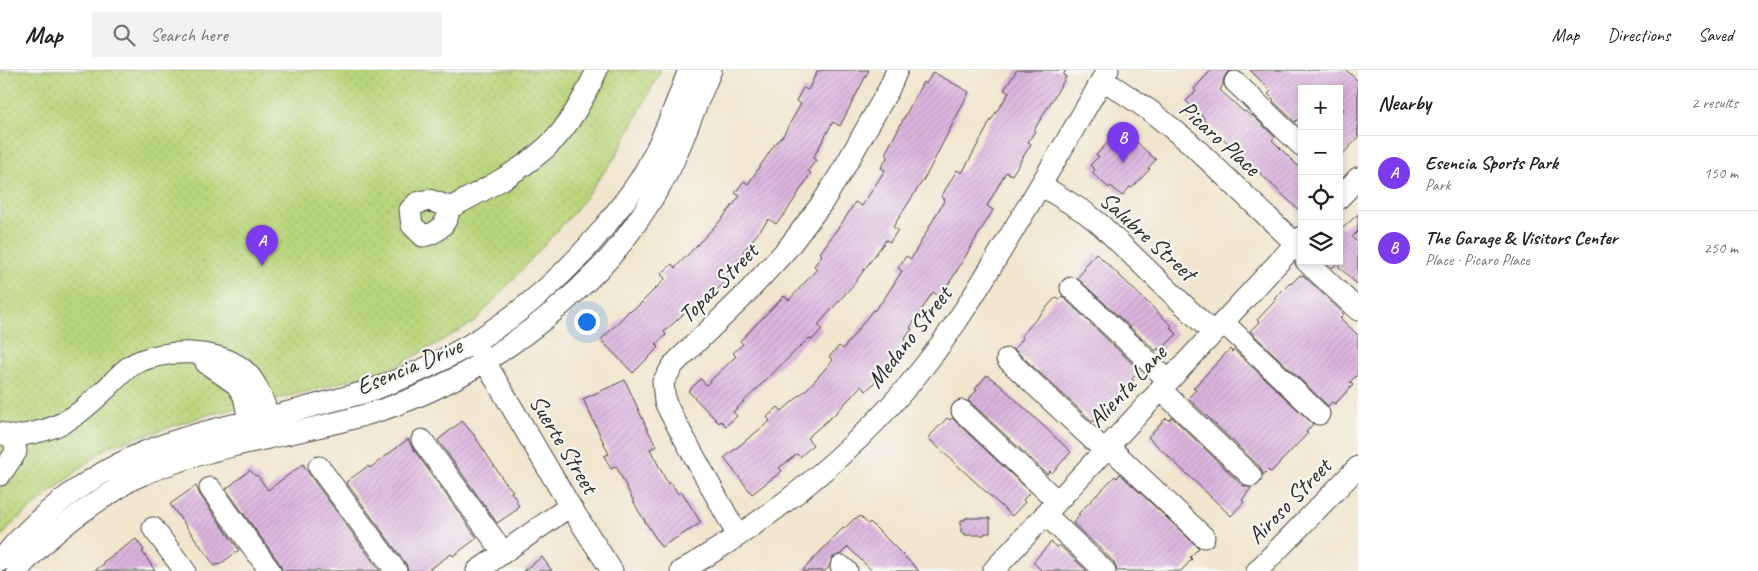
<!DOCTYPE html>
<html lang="en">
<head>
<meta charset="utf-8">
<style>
  body { margin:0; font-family:Caveat,sans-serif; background:#f2f2f2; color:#202124 }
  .controls { position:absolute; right:15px; top:15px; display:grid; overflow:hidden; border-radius:0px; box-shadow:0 2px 8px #0003 }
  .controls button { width:45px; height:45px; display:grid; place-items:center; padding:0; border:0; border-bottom:1px solid #e0e0e0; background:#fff; color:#202124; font:25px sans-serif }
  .you { position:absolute; left:586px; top:251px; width:18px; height:18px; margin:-12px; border:4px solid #fff; border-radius:50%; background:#1a73e8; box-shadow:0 0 0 8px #1a73e833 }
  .badge { display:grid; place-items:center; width:32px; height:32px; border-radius:50%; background:#7c3aed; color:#fff; font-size:16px; font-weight:700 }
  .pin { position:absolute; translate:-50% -41px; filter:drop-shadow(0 1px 2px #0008) }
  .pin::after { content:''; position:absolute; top:26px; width:18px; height:15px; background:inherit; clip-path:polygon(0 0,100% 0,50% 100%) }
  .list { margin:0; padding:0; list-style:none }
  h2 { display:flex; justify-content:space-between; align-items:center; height:65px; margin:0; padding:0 20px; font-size:21px }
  h2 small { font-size:16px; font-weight:400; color:#757577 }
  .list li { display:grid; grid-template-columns:32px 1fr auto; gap:15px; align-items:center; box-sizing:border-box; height:75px; padding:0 20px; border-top:1px solid #e0e0e0 }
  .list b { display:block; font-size:19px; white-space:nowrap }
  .list p { margin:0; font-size:16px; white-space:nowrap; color:#757577 }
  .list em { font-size:16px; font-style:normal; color:#757577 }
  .icon { flex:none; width:28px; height:28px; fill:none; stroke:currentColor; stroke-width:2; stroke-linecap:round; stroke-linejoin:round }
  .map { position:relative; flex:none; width:1358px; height:501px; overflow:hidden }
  header { display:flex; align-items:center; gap:30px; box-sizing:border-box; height:70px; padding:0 25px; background:#fff; border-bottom:1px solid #e0e0e0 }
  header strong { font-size:24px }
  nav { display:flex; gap:28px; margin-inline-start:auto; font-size:18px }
  .search { width:350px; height:45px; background:#f2f2f2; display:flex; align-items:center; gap:12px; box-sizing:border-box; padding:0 18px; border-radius:0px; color:#757577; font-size:19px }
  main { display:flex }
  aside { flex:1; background:#fff }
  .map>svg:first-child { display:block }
</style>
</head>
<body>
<header>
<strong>Map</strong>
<div class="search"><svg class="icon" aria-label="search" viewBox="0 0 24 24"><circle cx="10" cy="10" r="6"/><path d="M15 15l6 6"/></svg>Search here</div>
<nav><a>Map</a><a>Directions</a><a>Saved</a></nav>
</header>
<main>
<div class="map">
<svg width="1358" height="501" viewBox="0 0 1358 501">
  <defs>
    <pattern id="green-dots" width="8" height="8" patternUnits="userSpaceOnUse" patternTransform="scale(1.25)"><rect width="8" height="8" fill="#bad67c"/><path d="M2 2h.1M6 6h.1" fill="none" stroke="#a0b86b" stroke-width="1.8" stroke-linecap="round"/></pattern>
    <pattern id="building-hatch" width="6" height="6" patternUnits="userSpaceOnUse" patternTransform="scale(1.25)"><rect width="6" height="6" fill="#dbb4de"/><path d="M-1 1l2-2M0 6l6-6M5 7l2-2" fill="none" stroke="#bc9bbf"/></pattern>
  </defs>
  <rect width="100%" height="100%" fill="#f6f6f2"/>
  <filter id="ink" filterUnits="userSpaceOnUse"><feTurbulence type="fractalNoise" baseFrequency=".02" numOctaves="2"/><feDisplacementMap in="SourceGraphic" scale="10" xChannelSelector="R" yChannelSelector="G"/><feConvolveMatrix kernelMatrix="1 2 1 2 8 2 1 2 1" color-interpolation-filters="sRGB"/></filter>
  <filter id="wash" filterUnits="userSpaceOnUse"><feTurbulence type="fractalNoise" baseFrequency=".0096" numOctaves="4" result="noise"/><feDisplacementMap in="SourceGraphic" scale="20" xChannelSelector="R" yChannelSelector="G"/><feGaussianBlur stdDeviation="1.12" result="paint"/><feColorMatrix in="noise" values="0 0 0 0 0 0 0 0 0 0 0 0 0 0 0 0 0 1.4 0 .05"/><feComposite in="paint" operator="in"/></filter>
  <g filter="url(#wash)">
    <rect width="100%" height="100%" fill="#f1e5cd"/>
    <path fill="url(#green-dots)" stroke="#728054" d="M0 0H661L616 86 576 140 474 252 399 295 318 319 203 346 156 362 108 376 13 453 0 469Z"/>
    <g id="blocks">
      <path fill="url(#building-hatch)" d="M818 0H869L840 56 833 52 813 88 816 90 808 101 811 103 787 141 776 154 769 149 743 182 745 184 736 194 739 197 697 241 692 236 664 262 666 265 656 274 659 277 633 303 601 270 630 240 631 241 638 236 665 209 661 204 672 194 675 198 721 150 740 126 735 123 744 111 748 114 775 74 781 67H782L801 34 796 31 803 18 808 20Z
        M1017 0H1066L1063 5 1066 7 1034 60 1035 61 1028 72 1031 74 1012 105 1006 102 987 136 993 140 953 207 940 227 933 222 910 258 912 259 904 270 907 272 875 312 866 321 861 316 837 342 807 368 813 375 800 387 797 384 779 398 782 401 752 424 724 388 770 351 767 347 778 337 782 341 808 318 833 290 829 287 839 276 843 279 873 240 874 241 884 229 902 201 898 198 906 186 911 189 945 129 941 127 957 100 962 103 988 56H987L1009 23 1004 20Z
        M1211 0H1232L1226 4 1223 10V15L1220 20 1244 42 1245 41 1251 46 1252 45 1275 67 1272 70 1302 100V143L1210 56 1203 49 1204 48 1186 31 1196 21 1194 19Z
        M1250 0H1346L1358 11V68L1339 88V45L1344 40 1339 35V19H1302V45L1295 52 1273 31 1274 30 1268 24 1271 21Z
        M933 2 969 22 927 104 893 157 898 160 890 172 886 170 853 215 818 255 822 259 812 270 809 268 733 342 737 346 726 356 721 351 719 353 688 321 701 309 706 315 736 286 733 283 743 274 740 271 784 226 789 230 817 199 814 196 822 185 820 183 846 147 855 132 862 136 885 100 881 98 888 86 885 84 923 12 926 14Z
        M1124 60 1156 90 1148 98 1150 99 1132 118 1130 117 1122 126 1111 116 1109 118 1092 103 1095 100 1090 95 1099 86 1096 85 1114 66 1116 68Z
        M1358 144V161L1352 167 1358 173V215L1339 197V192L1332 198 1324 191H1339V154L1343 158Z
        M1096 183 1172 256 1170 258 1177 264 1160 281 1158 278 1156 281 1077 208 1085 199 1083 197Z
        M1300 205 1301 206 1303 205 1344 244 1340 248 1358 265V304L1350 312 1353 315 1335 334 1332 332 1328 336 1250 261 1259 252 1257 250 1276 230 1274 229 1290 213 1291 214Z
        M1062 226 1140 301 1132 309 1134 311 1115 330V334L1099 352 1096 349 1093 352 1014 279 1023 268 1021 266 1056 227 1059 230Z
        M1230 279 1232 282 1234 280 1313 354 1306 362 1308 363 1271 402 1268 400 1263 405 1260 397 1188 328 1196 320 1193 318Z
        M987 305 1001 316 1071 382 1052 403 1050 401 1047 404 968 330 977 320 975 319Z
        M625 310 648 361 657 376 650 379 668 414 671 412 678 424 682 422 701 453 661 477 638 440 616 396 611 399 604 386 609 384 583 329Z
        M1172 347 1242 415 1251 418 1242 430 1244 432 1231 446 1148 367 1166 348 1169 350Z
        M947 348 950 350 952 348 1030 422 1023 430 1025 432 1012 446 928 368Z
        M462 351 474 365 504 411 513 421 511 422 518 431 516 432 519 436 517 437 518 439 497 453 438 370Z
        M408 369 412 377 477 468 453 486 451 484 427 501H408L406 494 346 412 368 396 370 398Z
        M303 394 309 404 380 501H282L280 494 226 419 250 400 255 406 257 405 268 420Z
        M1120 404 1199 478 1190 487 1192 489 1181 501H1117L1114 492 1073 453 1080 445 1078 444 1115 406 1117 408Z
        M196 416 200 425 239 480 219 495 218 494 215 496 170 434Z
        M860 446 868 454 870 452 919 501H872L848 477 841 484 832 488 829 497 825 501H802L843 458 844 459 855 448 856 449Z
        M965 448H990V463H985L984 465H965V463H961V450H965Z
        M136 469 144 480 142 481 155 501H94L104 494 103 492Z
        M1051 472 1057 478 1059 475 1087 501H1042L1033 492Z
        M542 487 552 501H523Z"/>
    </g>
  </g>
  <g filter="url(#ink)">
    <use href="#blocks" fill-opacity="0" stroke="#494743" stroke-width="1"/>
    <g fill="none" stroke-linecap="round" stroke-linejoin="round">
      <g stroke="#494743" stroke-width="23">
        <path id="minor" d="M1102 9 1149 40 1189 72 1296 174
          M1235 12 1302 76
          M1041 115 1086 143 1101 155 1213 263
          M1339 128 1358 108
          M429 130 444 135 449 142C446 155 436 164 423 166L412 155 410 140 417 133Z
          M448 139C485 119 525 100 555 69 573 49 586 24 597 0
          M1306 191 1358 240
          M1071 218 1168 310
          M1223 252 1319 344
          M478 280 570 436 612 501
          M1007 289 1104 380
          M206 293 236 314 244 326 249 351
          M1160 319 1251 406
          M962 341 1057 431
          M0 363C17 369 16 366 33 363 69 356 87 337 112 313 118 307 124 300 132 295 161 278 222 277 247 303 258 315 263 331 269 347
          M422 370 503 482
          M1108 376 1204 467
          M319 397 396 501
          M0 405 16 382 14 368
          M210 418 270 501
          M1045 444 1105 501
          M153 458 185 501
          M738 466 672 346 665 332 663 312 674 294 741 229 788 178 822 133 844 98 889 19 897 0
          M0 491C43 438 101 396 166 374 200 362 235 354 269 347 300 340 331 331 362 323 462 291 545 233 610 150 622 134 636 118 645 101 663 69 676 34 689 0
          M841 496 847 501
          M17 501C45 469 77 443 114 421 121 416 129 410 137 407 210 374 291 367 368 344 455 319 536 264 599 199 626 172 648 137 667 104 673 94 677 82 682 71 691 47 701 24 711 0
          M477 501 570 436
          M681 501C773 448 859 379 925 295 956 256 982 212 1008 169 1042 113 1075 57 1108 0
          M993 501 1302 167
          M1257 501 1358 397"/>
      </g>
      <use href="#minor" stroke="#fff" stroke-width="21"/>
    </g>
  </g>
  <g text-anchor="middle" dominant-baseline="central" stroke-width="4.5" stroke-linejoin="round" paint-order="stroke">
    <g font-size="24" fill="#2b2b2b" stroke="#f6f6f2">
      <text transform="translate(1220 68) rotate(42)">Picaro Place</text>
      <text transform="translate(1148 166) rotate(42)">Salubre Street</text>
      <text transform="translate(718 213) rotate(-45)">Topaz Street</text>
      <text transform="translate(909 267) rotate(-52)">Medano Street</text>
      <text transform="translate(409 296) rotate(-23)">Esencia Drive</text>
      <text transform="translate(1127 316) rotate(-47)">Alienta Lane</text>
      <text transform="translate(564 374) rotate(59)">Suerte Street</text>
      <text transform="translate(1289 431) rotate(-46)">Airoso Street</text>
    </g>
  </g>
</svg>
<div class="controls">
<button>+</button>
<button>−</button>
<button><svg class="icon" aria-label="locate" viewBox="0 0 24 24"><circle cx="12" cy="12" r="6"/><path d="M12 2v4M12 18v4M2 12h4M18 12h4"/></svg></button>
<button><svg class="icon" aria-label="layers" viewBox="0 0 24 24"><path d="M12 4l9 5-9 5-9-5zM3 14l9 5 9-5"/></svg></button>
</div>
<div class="you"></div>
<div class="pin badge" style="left:262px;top:196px">A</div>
<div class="pin badge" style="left:1123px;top:93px">B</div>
</div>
<aside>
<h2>Nearby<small>2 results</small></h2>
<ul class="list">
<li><span class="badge">A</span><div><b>Esencia Sports Park</b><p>Park</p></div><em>150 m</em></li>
<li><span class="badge">B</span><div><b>The Garage &amp; Visitors Center</b><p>Place · Picaro Place</p></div><em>250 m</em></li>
</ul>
</aside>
</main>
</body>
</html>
